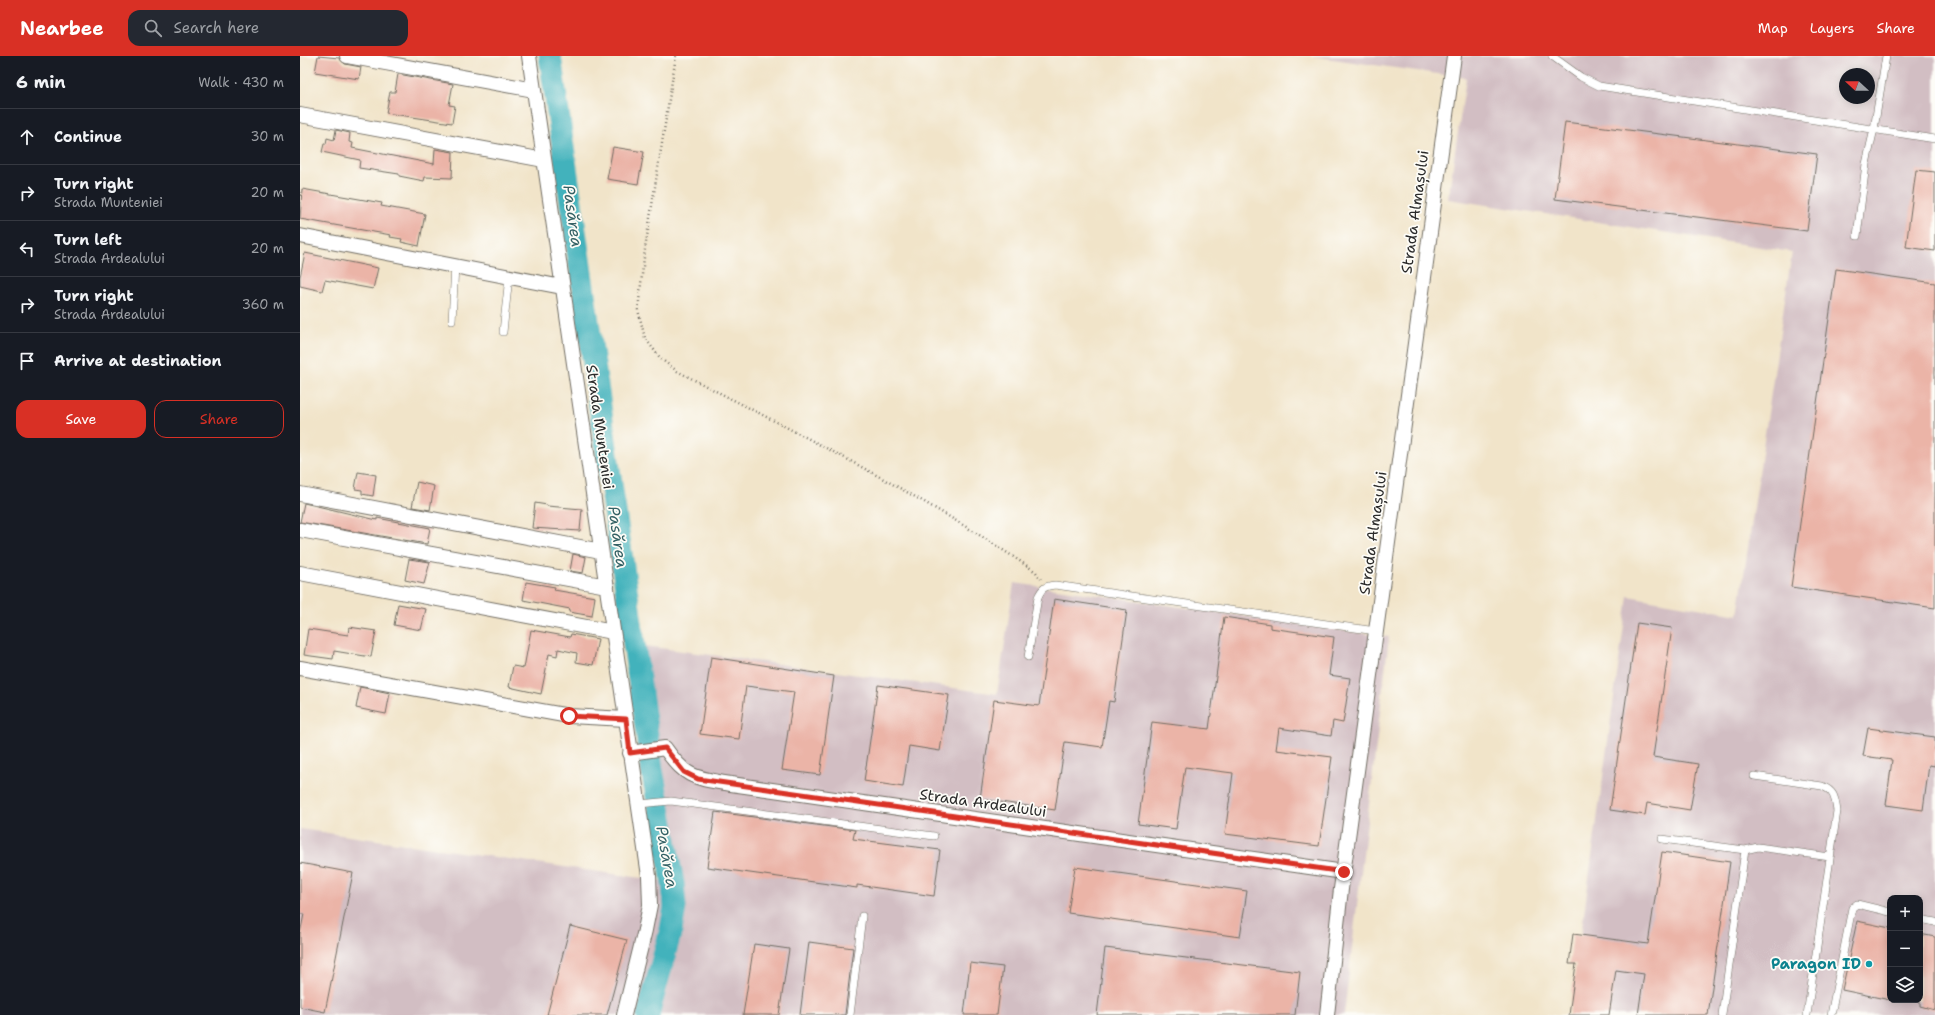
<!DOCTYPE html>
<html lang="en">
<head>
<meta charset="utf-8">
<style>
  body { margin:0; font-family:"Shantell Sans",sans-serif; background:#242831; color:#f1f3f6 }
  .controls { position:absolute; right:12px; bottom:12px; display:grid; overflow:hidden; border-radius:8px; box-shadow:0 2px 10px #0003 }
  .controls button { width:36px; height:36px; display:grid; place-items:center; padding:0; border:0; border-bottom:1px solid #363941; background:#171b24; color:#f1f3f6; font:20px sans-serif }
  .compass { position:absolute; left:1539px; top:12px; width:36px; height:36px; border-radius:50%; background:#171b24; box-shadow:0 2px 10px #0003; rotate:291deg }
  .stop { position:absolute; width:12px; height:12px; margin:-9px; border:3px solid #d93025; border-radius:50%; background:#fff }
  .stop.end { background:#d93025; border-color:#fff; box-shadow:0 1px 4px #0008 }
  .list { margin:0; padding:0; list-style:none }
  h2 { display:flex; justify-content:space-between; align-items:center; height:52px; margin:0; padding:0 16px; font-size:17px }
  h2 small { font-size:13px; font-weight:400; color:#9ea1a6 }
  .list li { display:grid; grid-template-columns:26px 1fr auto; gap:12px; align-items:center; box-sizing:border-box; height:56px; padding:0 16px; border-top:1px solid #363941 }
  .list b { display:block; font-size:15px; white-space:nowrap }
  .list p { margin:0; font-size:13px; white-space:nowrap; color:#9ea1a6 }
  .list em { font-size:13px; font-style:normal; color:#9ea1a6 }
  .actions { display:flex; gap:8px; padding:12px 16px }
  .actions a { flex:1; padding:9px 0; border:1px solid #d93025; border-radius:12px; text-align:center; font-size:14px; color:#d93025 }
  .actions .main { background:#d93025; color:#fff }
  .icon { flex:none; width:22px; height:22px; fill:none; stroke:currentColor; stroke-width:2; stroke-linecap:round; stroke-linejoin:round }
  .map { position:relative; flex:none; width:1635px; height:959px; overflow:hidden }
  header { display:flex; align-items:center; gap:24px; box-sizing:border-box; height:56px; padding:0 20px; background:#d93025; color:#fff }
  header strong { font-size:19px }
  nav { display:flex; gap:22px; margin-inline-start:auto; font-size:14px }
  .search { width:280px; height:36px; background:#242831; display:flex; align-items:center; gap:10px; box-sizing:border-box; padding:0 14px; border-radius:12px; color:#9ea1a6; font-size:15px }
  main { display:flex }
  aside { flex:1; background:#171b24 }
  .map>svg:first-child { display:block }
</style>
</head>
<body>
<header>
<strong>Nearbee</strong>
<div class="search"><svg class="icon" aria-label="search" viewBox="0 0 24 24"><circle cx="10" cy="10" r="6"/><path d="M15 15l6 6"/></svg>Search here</div>
<nav><a>Map</a><a>Layers</a><a>Share</a></nav>
</header>
<main>
<aside>
<h2>6 min<small>Walk · 430 m</small></h2>
<ul class="list">
<li><svg class="icon" aria-label="ahead" viewBox="0 0 24 24"><path d="M12 20V5M6 11l6-6 6 6"/></svg><div><b>Continue</b></div><em>30 m</em></li>
<li><svg class="icon" aria-label="right" viewBox="0 0 24 24"><path d="M7 20v-9h11M14 6l5 5-5 5"/></svg><div><b>Turn right</b><p>Strada Munteniei</p></div><em>20 m</em></li>
<li><svg class="icon" aria-label="left" viewBox="0 0 24 24"><path d="M17 20v-9H6M10 6l-5 5 5 5"/></svg><div><b>Turn left</b><p>Strada Ardealului</p></div><em>20 m</em></li>
<li><svg class="icon" aria-label="right" viewBox="0 0 24 24"><path d="M7 20v-9h11M14 6l5 5-5 5"/></svg><div><b>Turn right</b><p>Strada Ardealului</p></div><em>360 m</em></li>
<li><svg class="icon" aria-label="arrive" viewBox="0 0 24 24"><path d="M6 21V4h12l-3 4 3 4H6"/></svg><div><b>Arrive at destination</b></div></li>
</ul>
<div class="actions"><a class="main">Save</a><a>Share</a></div>
</aside>
<div class="map">
<svg width="1635" height="959" viewBox="0 0 1635 959">
  <rect width="100%" height="100%" fill="#fdfcf7"/>
  <filter id="ink" filterUnits="userSpaceOnUse"><feTurbulence type="fractalNoise" baseFrequency=".025" numOctaves="2"/><feDisplacementMap in="SourceGraphic" scale="8" xChannelSelector="R" yChannelSelector="G"/><feConvolveMatrix kernelMatrix="1 2 1 2 8 2 1 2 1" color-interpolation-filters="sRGB"/></filter>
  <filter id="wash" filterUnits="userSpaceOnUse"><feTurbulence type="fractalNoise" baseFrequency=".012" numOctaves="4" result="noise"/><feDisplacementMap in="SourceGraphic" scale="16" xChannelSelector="R" yChannelSelector="G"/><feGaussianBlur stdDeviation="0.9" result="paint"/><feColorMatrix in="noise" values="0 0 0 0 0 0 0 0 0 0 0 0 0 0 0 0 0 1.4 0 .05"/><feComposite in="paint" operator="in"/></filter>
  <g filter="url(#wash)">
    <rect width="100%" height="100%" fill="#f1e4c9"/>
    <path fill="#d2bec3" fill-rule="evenodd" d="M1011 0H1635V959H1270L1328 540 1438 559 1492 196 1148 143 1166 22ZM1545 18H1569V42H1545ZM1590 842H1620V944H1590Z
      M714 527 1089 581 1044 959H0V773L362 825 348 751 324 587 697 638Z"/>
    <g fill="none" stroke-linecap="round" stroke-linejoin="round">
      <path stroke="#42b2bc" stroke-width="23" d="M250 0 352 714 373 827 375 851 371 874 348 959"/>
    </g>
    <g id="blocks">
      <path fill="#ebb4a7" d="M18 0 39 2 45 8 61 11 59 23 15 16Z
        M98 18 153 28 149 49 155 50 152 67 86 57 90 36H95Z
        M1265 66 1517 98 1507 175 1255 143Z
        M36 74 50 77 49 86 53 87 52 92 134 108 135 93 153 96 152 122 125 121 124 125 99 120V118L59 112 60 104 22 96 24 88H26L27 82 34 84Z
        M313 91 344 96 338 128 307 123Z
        M1616 114 1635 116V195L1606 191Z
        M2 133 82 147 81 150 125 158 119 190 101 186 102 183 90 181 91 179 0 163Z
        M5 197 78 212 73 233 25 224 22 235 0 230V221Z
        M1536 213 1635 227V552L1491 531Z
        M58 416 76 419 73 440 62 438V434L55 433Z
        M117 426 134 430 130 454 112 451Z
        M4 447 77 464V462L130 472 127 488 0 466Z
        M235 447 247 449V450L282 453 280 475 232 472Z
        M273 498 286 501 283 517 270 515Z
        M109 503 130 506 124 528 105 524Z
        M226 526 255 531 254 534 295 541 292 560 269 556 270 553 223 544Z
        M754 543 827 554 814 646 809 645 802 691 765 686 755 754 680 743 694 644 739 650Z
        M98 548 126 553 121 574 94 569Z
        M924 561 970 568V572L1034 581 1029 619 1050 622 1043 667 1033 665 1031 680 979 672 976 694 1032 701 1019 790 925 778 933 717 885 711 876 773 838 768 852 666 909 673Z
        M1337 567 1372 572 1353 701 1398 708 1390 754 1347 747 1345 759 1310 754Z
        M49 571 76 575 71 601 34 595 33 603 4 599 8 573 48 579Z
        M231 574 270 581 271 578 298 583 293 609 276 606 277 597 258 593 257 600 249 598 241 638 209 631 213 610 224 612Z
        M411 601 534 620 520 719 482 714 494 636 446 630 439 683 400 678Z
        M578 629 649 639 640 695 609 690 603 731 564 725Z
        M60 631 90 637 86 658 56 652Z
        M1568 672 1635 681V710L1629 709 1623 754 1586 749 1592 704 1563 700Z
        M415 756 555 774 553 783 640 794 634 840 557 829V832L407 811Z
        M1362 796 1430 806 1408 959H1338L1344 918 1316 914 1309 959H1269L1276 908H1269L1273 878 1348 888Z
        M0 807 53 817 25 956 0 951V878L4 858H0Z
        M775 811 947 835 940 881 768 857Z
        M1557 865 1590 872V944L1542 934Z
        M270 870 327 884 307 959H247Z
        M1620 878 1635 881V954L1620 950Z
        M509 886 553 892 545 959H500Z
        M454 888 489 893 479 959H443Z
        M805 892 1000 916 995 959H797Z
        M670 907 703 911 697 959H664Z"/>
    </g>
  </g>
  <g filter="url(#ink)">
    <use href="#blocks" fill-opacity="0" stroke="#706c62" stroke-width="1"/>
    <g fill="none" stroke-linecap="round" stroke-linejoin="round">
      <g stroke="#706c62" stroke-width="8">
        <path id="service" d="M1252 0 1281 21 1299 30 1635 83
          M1557 180 1566 108 1574 73 1586 0
          M152 265 155 210
          M203 276 209 221
          M728 601 738 541C742 532 745 530 755 529L1076 575
          M1454 720 1522 730C1535 735 1535 743 1537 755L1507 959
          M339 748 371 745 634 780
          M1362 783 1445 794 1458 791 1530 801
          M1620 863 1635 866
          M550 959 562 860
          M1422 959 1445 794
          M1531 959 1552 852 1557 848 1590 856"/>
      </g>
      <g stroke="#706c62" stroke-width="16">
        <path id="minor" d="M47 0 234 34
          M229 0 349 820 350 849 345 874 324 959
          M0 59 244 104
          M0 180 262 231
          M0 438 301 495
          M0 474 307 530
          M0 517 313 576
          M0 612 269 660 326 663
          M330 697 365 692C386 723 396 722 431 728L1044 816
          M1027 959 1041 833 1154 0"/>
      </g>
      <path stroke="#706c62" stroke-width="2.5" stroke-dasharray="1 3" stroke-linecap="butt" d="M376 0 345 193 338 254 345 282 361 303 377 315C499 378 622 438 736 516L741 523"/>
      <use href="#service" stroke="#fff" stroke-width="7"/>
      <use href="#minor" stroke="#fff" stroke-width="14"/>
    </g>
  </g>
  <g fill="none" stroke-linecap="round" stroke-linejoin="round" filter="url(#ink)">
    <path stroke="#d93025" stroke-width="5" d="M269 660 326 663 330 697 365 692 384 716 398 723 1044 816"/>
  </g>
  <circle fill="#0f9aa8" stroke="#fdfcf7" stroke-width="1.5" cx="1569" cy="908" r="4"/>
  <g text-anchor="middle" dominant-baseline="central" stroke-width="3.5" stroke-linejoin="round" paint-order="stroke">
    <g font-size="15" fill="#2b2b2b" stroke="#fdfcf7">
      <text transform="translate(1115 156) rotate(-82)">Strada Almașului</text>
      <text transform="translate(300 371) rotate(82)">Strada Munteniei</text>
      <text transform="translate(1073 477) rotate(-82)">Strada Almașului</text>
      <text transform="translate(683 747) rotate(8)">Strada Ardealului</text>
    </g>
    <g font-size="15" font-weight="bold" fill="#0d838f" stroke="#fdfcf7" text-anchor="end">
      <text x="1561" y="908">Paragon ID</text>
    </g>
    <g font-size="16" font-style="italic" fill="#346165" stroke="#fdfcf7">
      <text transform="translate(273 160) rotate(82)">Pasărea</text>
      <text transform="translate(318 481) rotate(82)">Pasărea</text>
      <text transform="translate(367 801) rotate(80)">Pasărea</text>
    </g>
  </g>
</svg>
<div class="controls">
<button>+</button>
<button>−</button>
<button><svg class="icon" aria-label="layers" viewBox="0 0 24 24"><path d="M12 4l9 5-9 5-9-5zM3 14l9 5 9-5"/></svg></button>
</div>
<svg class="compass" viewBox="-18 -18 36 36"><path d="M0-13l5 13h-10z" fill="#e53935"/><path d="M0 13l5-13h-10z" fill="#9ea1a6"/></svg>
<div class="stop" style="left:269px;top:660px"></div>
<div class="stop end" style="left:1044px;top:816px"></div>
</div>
</main>
</body>
</html>
